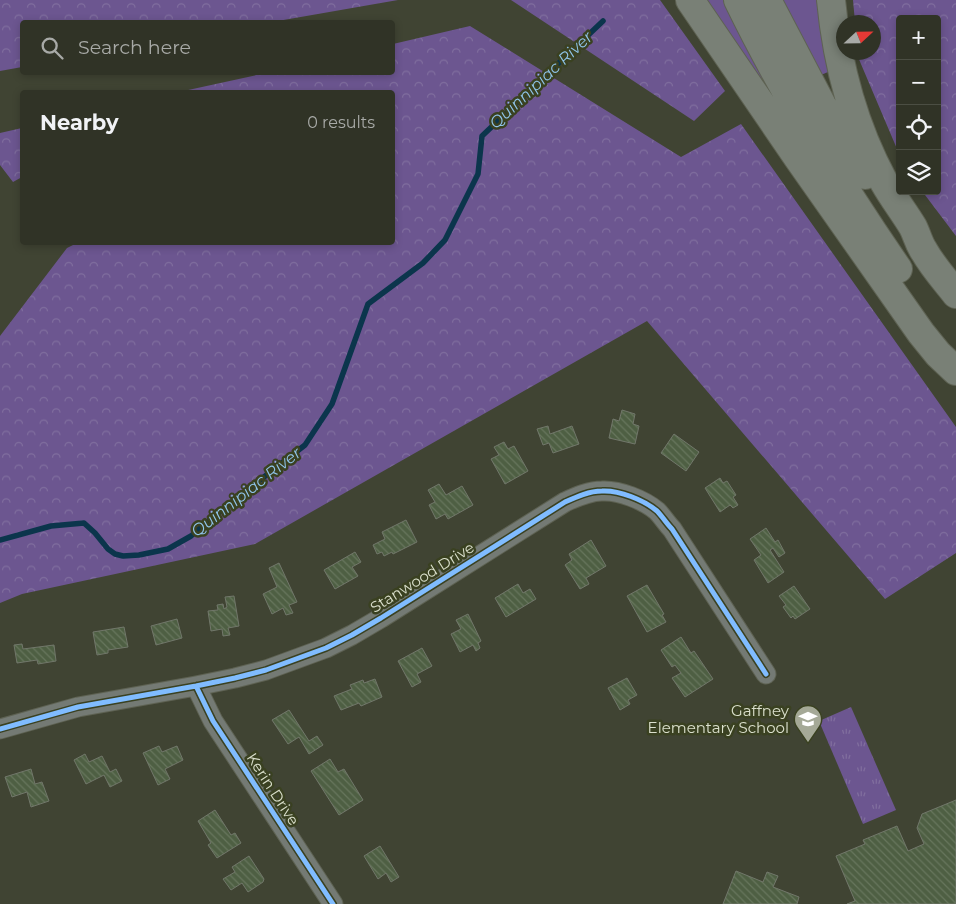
<!DOCTYPE html>
<html lang="en">
<head>
<meta charset="utf-8">
<style>
  body { margin:0; font-family:Montserrat,sans-serif; background:#383b2e; color:#f1f3f6 }
  .controls { position:absolute; right:15px; top:15px; display:grid; overflow:hidden; border-radius:5px; box-shadow:0 2px 8px #0003 }
  .controls button { width:45px; height:45px; display:grid; place-items:center; padding:0; border:0; border-bottom:1px solid #4b4e43; background:#303326; color:#f1f3f6; font:25px sans-serif }
  .compass { position:absolute; left:836px; top:15px; width:45px; height:45px; border-radius:50%; background:#303326; box-shadow:0 2px 8px #0003; rotate:68deg }
  .list { margin:0; padding:0; list-style:none }
  h2 { display:flex; justify-content:space-between; align-items:center; height:65px; margin:0; padding:0 20px; font-size:21px }
  h2 small { font-size:16px; font-weight:400; color:#a8aaa7 }
  .icon { flex:none; width:28px; height:28px; fill:none; stroke:currentColor; stroke-width:2; stroke-linecap:round; stroke-linejoin:round }
  .map { position:relative; flex:none; width:956px; height:904px; overflow:hidden }
  .search { position:absolute; background:#303326; box-shadow:0 2px 8px #0003; left:20px; top:20px; width:375px; height:55px; display:flex; align-items:center; gap:12px; box-sizing:border-box; padding:0 18px; border-radius:5px; color:#a8aaa7; font-size:19px }
  .panel { position:absolute; background:#303326; box-shadow:0 2px 8px #0003; left:20px; top:90px; width:375px; height:155px; border-radius:5px }
  .map>svg:first-child { display:block }
</style>
</head>
<body>
<div class="map">
<svg width="956" height="904" viewBox="0 0 956 904">
  <defs>
    <pattern id="forest-crowns" width="20" height="18" patternUnits="userSpaceOnUse" patternTransform="scale(1.25)"><rect width="20" height="18" fill="#6c5690"/><path d="M2 6a3 3 0 1 1 6 0M12 15a3 3 0 1 1 6 0" fill="none" stroke="#806e9e"/></pattern>
    <pattern id="park-tufts" width="24" height="20" patternUnits="userSpaceOnUse" patternTransform="scale(1.25)"><rect width="24" height="20" fill="#6c5690"/><path d="M3 7l-1-3M5 7V3M7 7l1-3M15 17l-1-3M17 17v-4M19 17l1-3" fill="none" stroke="#806e9e"/></pattern>
    <pattern id="building-back-hatch" width="6" height="6" patternUnits="userSpaceOnUse" patternTransform="scale(1.25)"><rect width="6" height="6" fill="#4e5f43"/><path d="M-1 5l2 2M0 0l6 6M5-1l2 2" fill="none" stroke="#67765d"/></pattern>
  </defs>
  <rect width="100%" height="100%" fill="#404433"/>
  <path fill="#6c5690" d="M704 0H723L780 102 774 106Z
    M782 0H817L828 72 821 75Z"/>
  <path fill="url(#forest-crowns)" d="M0 0H398L272 22H22V67L0 71Z
    M511 0H660L725 91 694 121Z
    M853 0H956V236L922 191H937V19H900V156L858 57V53L874 52V22H855Z
    M470 26 681 157 741 124 956 427V553L885 599 647 321 255 544 22 594 0 603V336L67 248 79 242H392V92H179L266 73 392 72 393 44Z
    M22 128V177L13 182 0 165V133Z"/>
  <path fill="url(#park-tufts)" d="M851 707 896 810 863 824 819 721Z"/>
  <g fill="none" stroke-linecap="round" stroke-linejoin="round">
    <path stroke="#0b354c" stroke-width="5.5" d="M0 540 51 526 84 523 95 533 108 549 115 554 123 556 139 555 168 549 191 536 214 516 305 445 332 404 368 304 423 263 445 240 478 174 482 136 603 21"/>
  </g>
  <path fill="url(#building-back-hatch)" stroke="#71776a" d="M622 410 635 414 633 424 639 426 635 444 609 438 613 419 619 421Z
    M548 426 550 434 572 426 579 444 553 453 549 443 543 445 537 429Z
    M674 434 699 452 686 471 661 453Z
    M504 442 508 449 514 446 528 471 505 484 491 459 499 455 494 447Z
    M720 478 723 483 727 481 736 495 733 497 738 505 733 508 730 505 720 512 705 488Z
    M439 484 446 495 462 486 473 505 448 519 445 514 436 519 429 505 435 502 428 490Z
    M406 520 417 542 393 554 392 552 384 556 382 552 377 554 373 545 385 539 382 532Z
    M766 528 775 542 778 540 785 553 779 557 773 548 770 550 784 572 768 583 754 560 761 555 750 539Z
    M591 540 606 566 586 578 589 584 580 589 565 565 572 560 569 554Z
    M355 552 361 562 352 567 358 576 335 589 324 570Z
    M279 563 297 602 289 605 293 613 286 615 283 608 272 614 263 594 277 587 269 568Z
    M518 584 523 593 530 589 536 599 506 617 495 598Z
    M647 585 664 614 662 615 666 622 647 632 627 596Z
    M794 586 810 609 795 619 793 616 791 618 783 607 786 605 779 596Z
    M234 596 239 626 228 628 230 635 223 636 222 629 211 631 208 611 218 610 217 605 223 604 224 609 227 607 225 597Z
    M468 614 481 641 478 643 480 648 476 651 473 645 460 652 451 634 461 629 456 620Z
    M177 619 182 638 156 645 151 626Z
    M124 627 128 647 108 650V653L97 655 93 632Z
    M681 637 691 653 694 651 713 679 685 697 672 678 681 673 675 665 672 667 661 650Z
    M22 644 23 649 54 645 56 661 38 664 37 660 17 663 14 645Z
    M422 648 432 666 417 674 421 682 412 687 398 661Z
    M627 678 637 695 628 700 630 704 620 710 608 688Z
    M375 679 382 697 361 706 359 703 341 710 334 696 352 689 350 685 363 680 364 683Z
    M289 710 309 741 317 736 323 745 309 754 299 737 288 744 272 720Z
    M159 746 162 752 177 746 183 760 165 769 170 779 158 785 143 753Z
    M85 754 89 762 102 756 110 772 116 769 122 781 110 787 104 775 86 784 74 760Z
    M330 759 338 772 344 769 363 800 339 815 311 771Z
    M31 769 35 784 42 782 49 801 31 807 27 792 12 797 5 777Z
    M956 800V904H847L855 901 836 856 865 844 863 840 897 826 908 851 924 844 917 828 922 814Z
    M215 810 231 835 235 833 241 843 217 858 208 845 211 843 198 821Z
    M380 846 399 877 391 882 386 873 378 879 364 856Z
    M249 856 264 879 263 882 248 892 242 883 231 890 223 879 235 872 232 867Z
    M736 871 763 882 767 872 778 876 773 887 799 897 797 904H723Z"/>
  <g fill="none" stroke-linecap="round" stroke-linejoin="round">
    <g stroke="#5e6253" stroke-width="21">
      <path id="street" d="M196 686 213 721 333 904
        M0 729 78 707 196 686 235 678 266 670 326 648 352 635 381 618 565 502C576 497 589 491 602 491 619 490 644 500 657 511 662 516 667 524 672 529L766 674"/>
    </g>
    <g stroke="#5e6253" stroke-width="30">
      <path id="highway" d="M690 0 798 158 921 333 938 354 956 371
        M738 0C784 95 839 183 898 269
        M767 0 822 105 865 175
        M831 0C837 64 853 125 884 182 893 198 904 212 913 227 917 235 919 244 924 251 933 267 945 280 956 294"/>
    </g>
    <use href="#street" stroke="#747a74" stroke-width="19"/>
    <use href="#highway" stroke="#798076" stroke-width="28"/>
    <g stroke="#3a4121" stroke-width="8">
      <path id="cycleway" d="M196 686 213 721 333 904
        M0 729 78 707 196 686 235 678 266 670 326 648 352 635 381 618 565 502C576 497 589 491 602 491 619 490 644 500 657 511 662 516 667 524 672 529L766 674"/>
    </g>
    <use href="#cycleway" stroke="#80bcff" stroke-width="5"/>
  </g>
  <defs>
    <g id="school-pin" transform="scale(1.4375)"><path d="M0 17L-7.5 6A9.5 9.5 0 1 1 7.5 6Z" fill="#a5a997" stroke="#3a4121"/><path d="M0-5L7-2L0 1L-7-2ZM-4 1L0 2.5L4 1V4Q0 6-4 4Z" fill="#fff"/></g>
  </defs>
  <g fill-rule="evenodd">
    <use href="#school-pin" x="808" y="719"/>
  </g>
  <g text-anchor="middle" dominant-baseline="central" stroke-width="5" stroke-linejoin="round" paint-order="stroke">
    <g font-size="15" fill="#dbe0cd" stroke="#3a4121">
      <text transform="translate(422 577) rotate(-32)">Stanwood Drive</text>
      <text transform="translate(273 789) rotate(57)">Kerin Drive</text>
    </g>
    <g font-size="15" fill="#dbe0cd" stroke="#3a4121" text-anchor="end">
      <text x="789" y="710">Gaffney<tspan x="789" dy="17">Elementary School</tspan></text>
    </g>
    <g font-size="16" font-style="italic" fill="#90c5eb" stroke="#3a4121">
      <text transform="translate(541 80) rotate(-43)">Quinnipiac River</text>
      <text transform="translate(246 492) rotate(-38)">Quinnipiac River</text>
    </g>
  </g>
</svg>
<div class="controls">
<button>+</button>
<button>−</button>
<button><svg class="icon" aria-label="locate" viewBox="0 0 24 24"><circle cx="12" cy="12" r="6"/><path d="M12 2v4M12 18v4M2 12h4M18 12h4"/></svg></button>
<button><svg class="icon" aria-label="layers" viewBox="0 0 24 24"><path d="M12 4l9 5-9 5-9-5zM3 14l9 5 9-5"/></svg></button>
</div>
<svg class="compass" viewBox="-18 -18 36 36"><path d="M0-13l5 13h-10z" fill="#e53935"/><path d="M0 13l5-13h-10z" fill="#a8aaa7"/></svg>
<div class="search"><svg class="icon" aria-label="search" viewBox="0 0 24 24"><circle cx="10" cy="10" r="6"/><path d="M15 15l6 6"/></svg>Search here</div>
<section class="panel">
<h2>Nearby<small>0 results</small></h2>
<ul class="list">
</ul>
</section>
</div>
</body>
</html>
